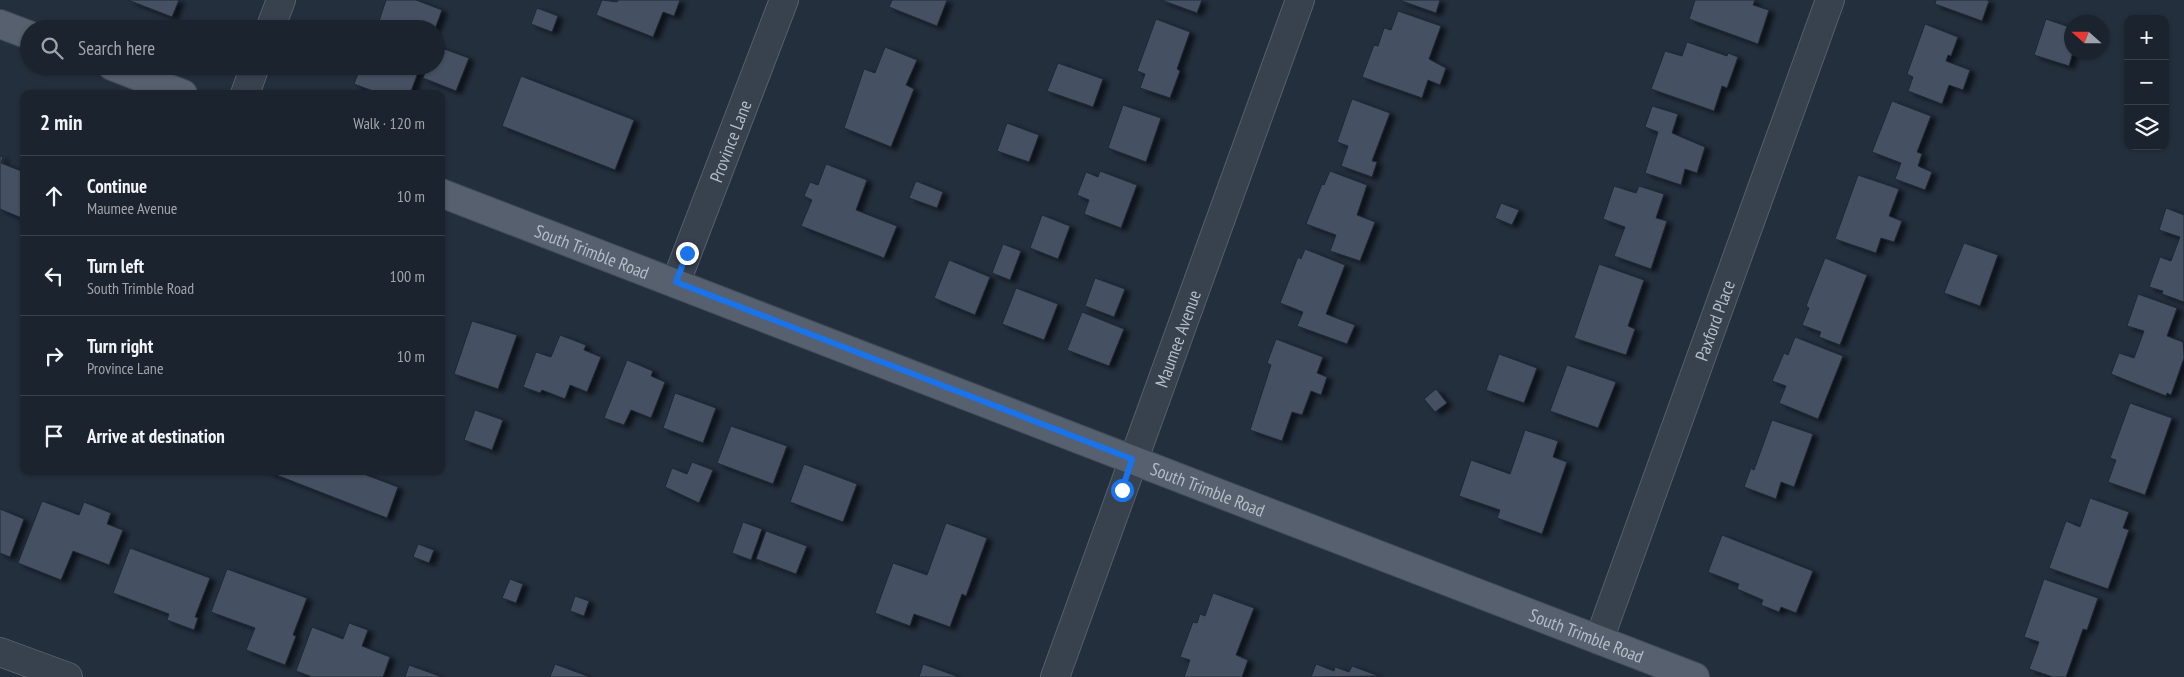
<!DOCTYPE html>
<html lang="en">
<head>
<meta charset="utf-8">
<style>
  body { margin:0; font-family:"PT Sans Narrow",sans-serif; background:#282f3a; color:#f1f3f6 }
  .controls { position:absolute; right:15px; top:15px; display:grid; overflow:hidden; border-radius:10px; box-shadow:0 1px 4px #0004 }
  .controls button { width:45px; height:45px; display:grid; place-items:center; padding:0; border:0; border-bottom:1px solid #39404a; background:#1b232e; color:#f1f3f6; font:25px sans-serif }
  .compass { position:absolute; left:2064px; top:15px; width:45px; height:45px; border-radius:50%; background:#1b232e; box-shadow:0 1px 4px #0004; rotate:291deg }
  .stop { position:absolute; width:15px; height:15px; margin:-11px; border:4px solid #1a73e8; border-radius:50%; background:#fff }
  .stop.end { background:#1a73e8; border-color:#fff; box-shadow:0 1px 5px #0008 }
  .list { margin:0; padding:0; list-style:none }
  h2 { display:flex; justify-content:space-between; align-items:center; height:65px; margin:0; padding:0 20px; font-size:21px }
  h2 small { font-size:16px; font-weight:400; color:#a0a4aa }
  .list li { display:grid; grid-template-columns:32px 1fr auto; gap:15px; align-items:center; box-sizing:border-box; height:80px; padding:0 20px; border-top:1px solid #39404a }
  .list b { display:block; font-size:19px; white-space:nowrap }
  .list p { margin:0; font-size:16px; white-space:nowrap; color:#a0a4aa }
  .list em { font-size:16px; font-style:normal; color:#a0a4aa }
  .icon { flex:none; width:28px; height:28px; fill:none; stroke:currentColor; stroke-width:2; stroke-linecap:round; stroke-linejoin:round }
  .map { position:relative; flex:none; width:2184px; height:677px; overflow:hidden }
  .search { position:absolute; background:#1b232e; box-shadow:0 1px 4px #0004; left:20px; top:20px; width:425px; height:55px; display:flex; align-items:center; gap:12px; box-sizing:border-box; padding:0 18px; border-radius:28px; color:#a0a4aa; font-size:19px }
  .panel { position:absolute; background:#1b232e; box-shadow:0 1px 4px #0004; left:20px; top:90px; width:425px; height:385px; border-radius:10px }
  .map>svg:first-child { display:block }
</style>
</head>
<body>
<div class="map">
<svg width="2184" height="677" viewBox="0 0 2184 677">
  <defs>
    <filter id="shadow"><feDropShadow dx="5.5" dy="3" stdDeviation="2.5" flood-color="#0009"/></filter>
  </defs>
  <rect width="100%" height="100%" fill="#242f3e"/>
  <path fill="#455162" stroke="#1f2835" filter="url(#shadow)" d="M128 0H179L172 17Z
    M386 0H416L442 10 435 29H384L385 27 378 24Z
    M602 0 617 2 618 0H680L674 16 663 12 653 37 596 15Z
    M892 0H947L937 26 889 7Z
    M1161 0H1202L1197 13Z
    M1399 0H1440L1436 13Z
    M1695 0H1755L1753 5 1769 10 1758 44 1689 19Z
    M1936 0H1987L1989 1 1982 21 1935 4Z
    M537 8 558 16 552 32 531 24Z
    M1398 11 1441 26 1429 59 1446 68 1440 85 1428 80 1422 98 1362 77 1374 45 1378 46 1384 28 1391 30Z
    M1156 19 1190 32 1177 69 1180 71 1170 98 1140 88 1145 74 1137 71Z
    M2046 19 2072 28V52H2073L2069 66 2034 55Z
    M1925 24 1958 37 1951 56 1948 55 1946 61 1970 70 1963 90 1949 85 1942 104 1908 91 1913 77 1907 74Z
    M1687 42 1727 56 1728 53 1738 57 1727 88 1722 86 1714 111 1651 89 1665 51 1682 56Z
    M436 46 469 58 456 91 423 78 427 69 420 67 410 94H381L354 84 361 66H436Z
    M885 47 917 60 906 85 914 89 891 147 844 128 864 69 875 73Z
    M1058 63 1103 79 1093 107 1047 91Z
    M521 76 634 120 615 170 502 126Z
    M1352 99 1390 113 1372 161 1377 162 1372 177 1341 166 1348 146 1337 142Z
    M1892 101 1931 116 1917 152 1922 154 1918 166 1932 172 1925 190 1895 179 1901 163 1872 152Z
    M1123 105 1161 118 1146 162 1108 148Z
    M1652 106 1678 114 1672 133 1705 147 1697 173 1685 169 1681 185 1645 173 1658 132 1645 127Z
    M1007 123 1039 135 1029 162 997 151Z
    M0 156 3 157 1 163 24 172V219L0 209Z
    M826 164 867 180 856 210 897 226 884 258 801 226 812 200 804 196 810 182 818 185Z
    M1100 171 1137 185 1121 228 1084 214 1089 200 1077 195 1086 172 1098 177Z
    M1330 171 1367 185 1357 215 1375 222 1360 261 1330 251 1336 235 1306 224 1322 184 1324 185Z
    M1858 175 1899 189 1889 216 1902 221 1894 242 1881 238 1876 253 1835 239Z
    M916 181 943 192 937 208 909 198Z
    M1614 186 1636 193 1639 186 1664 194 1656 218 1667 221 1651 269 1614 256 1625 227 1603 219Z
    M1501 203 1519 210 1512 225 1495 218Z
    M2166 208 2184 215V302L2162 294 2163 291 2149 287 2160 257 2171 261 2180 237 2159 230Z
    M1042 215 1070 226 1058 259 1030 248Z
    M1964 243 1998 255 1980 306 1944 293Z
    M1003 244 1021 251 1010 280 992 273Z
    M1305 249 1345 265 1326 314 1355 325 1347 344 1297 326 1303 312 1280 303 1298 257 1301 259Z
    M1825 258 1867 275 1840 345 1819 337 1821 332 1802 325 1809 308 1806 306Z
    M949 260 990 277 975 315 934 298Z
    M1599 264 1644 280 1628 326 1635 329 1626 355 1574 338Z
    M1095 278 1125 289 1114 317 1085 306Z
    M1016 288 1058 304 1044 340 1002 324Z
    M2138 294 2177 308 2167 336 2183 342 2184 358 2171 395 2167 393 2166 396 2111 374 2119 353 2134 358 2144 331 2127 326Z
    M1082 312 1124 329 1109 366 1067 350Z
    M472 321 517 335 498 389 454 374Z
    M560 335 586 345 584 350 601 357 587 392 570 385 565 399 542 390 540 393 523 387 536 352 551 357Z
    M1795 337 1843 356 1818 419 1779 403 1786 386 1772 381 1784 353 1788 355Z
    M1276 339 1323 357 1317 373 1327 377 1321 395 1311 391 1302 415 1292 412 1282 441 1250 430 1271 365 1267 363Z
    M1499 354 1537 368 1524 403 1486 390Z
    M627 360 653 371 651 376 665 382 651 418 631 410 624 425 604 418Z
    M1567 365 1616 382 1598 428 1550 411Z
    M1436 389 1447 403 1435 412 1424 399Z
    M675 393 716 408 703 443 663 428Z
    M2130 403 2172 418 2145 495 2108 482 2116 460 2110 458Z
    M475 410 503 420 492 450 464 440Z
    M1772 420 1813 434 1794 487 1781 482 1776 499 1744 487 1751 468 1754 470Z
    M731 426 787 446 773 484 717 463Z
    M1525 430 1558 441 1553 457 1567 462 1542 534 1497 518 1500 510 1459 496 1471 460 1510 474Z
    M692 462 713 470 699 503 665 487 672 468 687 474Z
    M804 464 857 484 843 522 790 502Z
    M266 471H356L398 487 387 518Z
    M2090 498 2129 512 2123 528 2129 530 2108 589 2049 568 2066 521 2080 527Z
    M42 501 79 515 84 502 111 513 107 524 123 530 109 565 73 551 61 580 18 563Z
    M0 509 24 519 10 557 0 553Z
    M743 522 762 529 751 560 732 553Z
    M946 523 987 538 966 596 962 594 950 627 914 614 910 626 875 613 893 563 927 575Z
    M766 531 807 546 796 574 756 559Z
    M1722 535 1813 571 1796 613 1781 607 1779 612 1761 605 1763 600 1737 589 1739 584 1708 572Z
    M418 544 434 550 429 563 413 557Z
    M130 548 210 578 195 617 198 618 194 630 167 620 169 614 113 593Z
    M227 569 307 598 293 635 296 636 285 665 246 650 255 628 211 612Z
    M510 579 523 584 516 603 502 598Z
    M2044 579 2098 598 2087 630 2083 629 2066 677H2053L2029 669 2039 642 2024 637Z
    M1213 593 1254 608 1236 655 1248 660 1242 677H1184L1190 660 1180 657 1193 622 1197 623 1200 614 1205 616Z
    M575 596 589 601 584 616 570 611Z
    M349 623 368 630 362 646 390 657 383 677H312L296 671 312 627 343 639Z
    M555 664 590 677H550Z
    M923 664 959 677H919Z
    M1316 664 1334 671 1335 667 1349 672 1352 666 1379 676 1311 677Z
    M409 665 442 677H405Z"/>
  <g fill="none" stroke-linecap="round" stroke-linejoin="round">
    <g stroke="#565f6c" stroke-width="30">
      <g id="minor">
        <path d="M270 29 281 0"/>
        <path d="M245 94 255 66"/>
        <path id="s1" d="M676 282 784 0"/>
        <path id="s2" d="M1599 640 1830 0"/>
        <path d="M0 652 68 677"/>
        <path id="s3" d="M1055 677 1300 0"/>
      </g>
    </g>
    <g stroke="#414a57" stroke-width="30">
      <g id="major">
        <path d="M0 24 29 35"/>
        <path d="M112 66 183 94"/>
        <path id="s4" d="M441 193 1695 677"/>
      </g>
    </g>
    <use href="#minor" stroke="#38414e" stroke-width="28"/>
    <use href="#major" stroke="#56606e" stroke-width="28"/>
  </g>
  <g fill="none" stroke-linecap="round" stroke-linejoin="round">
    <path stroke="#1a73e8" stroke-width="6" d="M687 253 676 282 1132 459 1122 490"/>
  </g>
  <g text-anchor="middle" dominant-baseline="central" stroke-width="4.5" stroke-linejoin="round" paint-order="stroke">
    <g font-size="18" fill="#b4bcc9" stroke="#1d2633">
      <text stroke="none"><textPath href="#s1" startOffset="151">Province Lane</textPath></text>
      <text stroke="none"><textPath href="#s4" startOffset="162">South Trimble Road</textPath></text>
      <text stroke="none"><textPath href="#s2" startOffset="340">Paxford Place</textPath></text>
      <text stroke="none"><textPath href="#s3" startOffset="360">Maumee Avenue</textPath></text>
      <text stroke="none"><textPath href="#s4" startOffset="822">South Trimble Road</textPath></text>
      <text stroke="none"><textPath href="#s4" startOffset="1228">South Trimble Road</textPath></text>
    </g>
  </g>
</svg>
<div class="controls">
<button>+</button>
<button>−</button>
<button><svg class="icon" aria-label="layers" viewBox="0 0 24 24"><path d="M12 4l9 5-9 5-9-5zM3 14l9 5 9-5"/></svg></button>
</div>
<svg class="compass" viewBox="-18 -18 36 36"><path d="M0-13l5 13h-10z" fill="#e53935"/><path d="M0 13l5-13h-10z" fill="#a0a4aa"/></svg>
<div class="stop" style="left:1122px;top:490px"></div>
<div class="stop end" style="left:687px;top:253px"></div>
<div class="search"><svg class="icon" aria-label="search" viewBox="0 0 24 24"><circle cx="10" cy="10" r="6"/><path d="M15 15l6 6"/></svg>Search here</div>
<section class="panel">
<h2>2 min<small>Walk · 120 m</small></h2>
<ul class="list">
<li><svg class="icon" aria-label="ahead" viewBox="0 0 24 24"><path d="M12 20V5M6 11l6-6 6 6"/></svg><div><b>Continue</b><p>Maumee Avenue</p></div><em>10 m</em></li>
<li><svg class="icon" aria-label="left" viewBox="0 0 24 24"><path d="M17 20v-9H6M10 6l-5 5 5 5"/></svg><div><b>Turn left</b><p>South Trimble Road</p></div><em>100 m</em></li>
<li><svg class="icon" aria-label="right" viewBox="0 0 24 24"><path d="M7 20v-9h11M14 6l5 5-5 5"/></svg><div><b>Turn right</b><p>Province Lane</p></div><em>10 m</em></li>
<li><svg class="icon" aria-label="arrive" viewBox="0 0 24 24"><path d="M6 21V4h12l-3 4 3 4H6"/></svg><div><b>Arrive at destination</b></div></li>
</ul>
</section>
</div>
</body>
</html>
